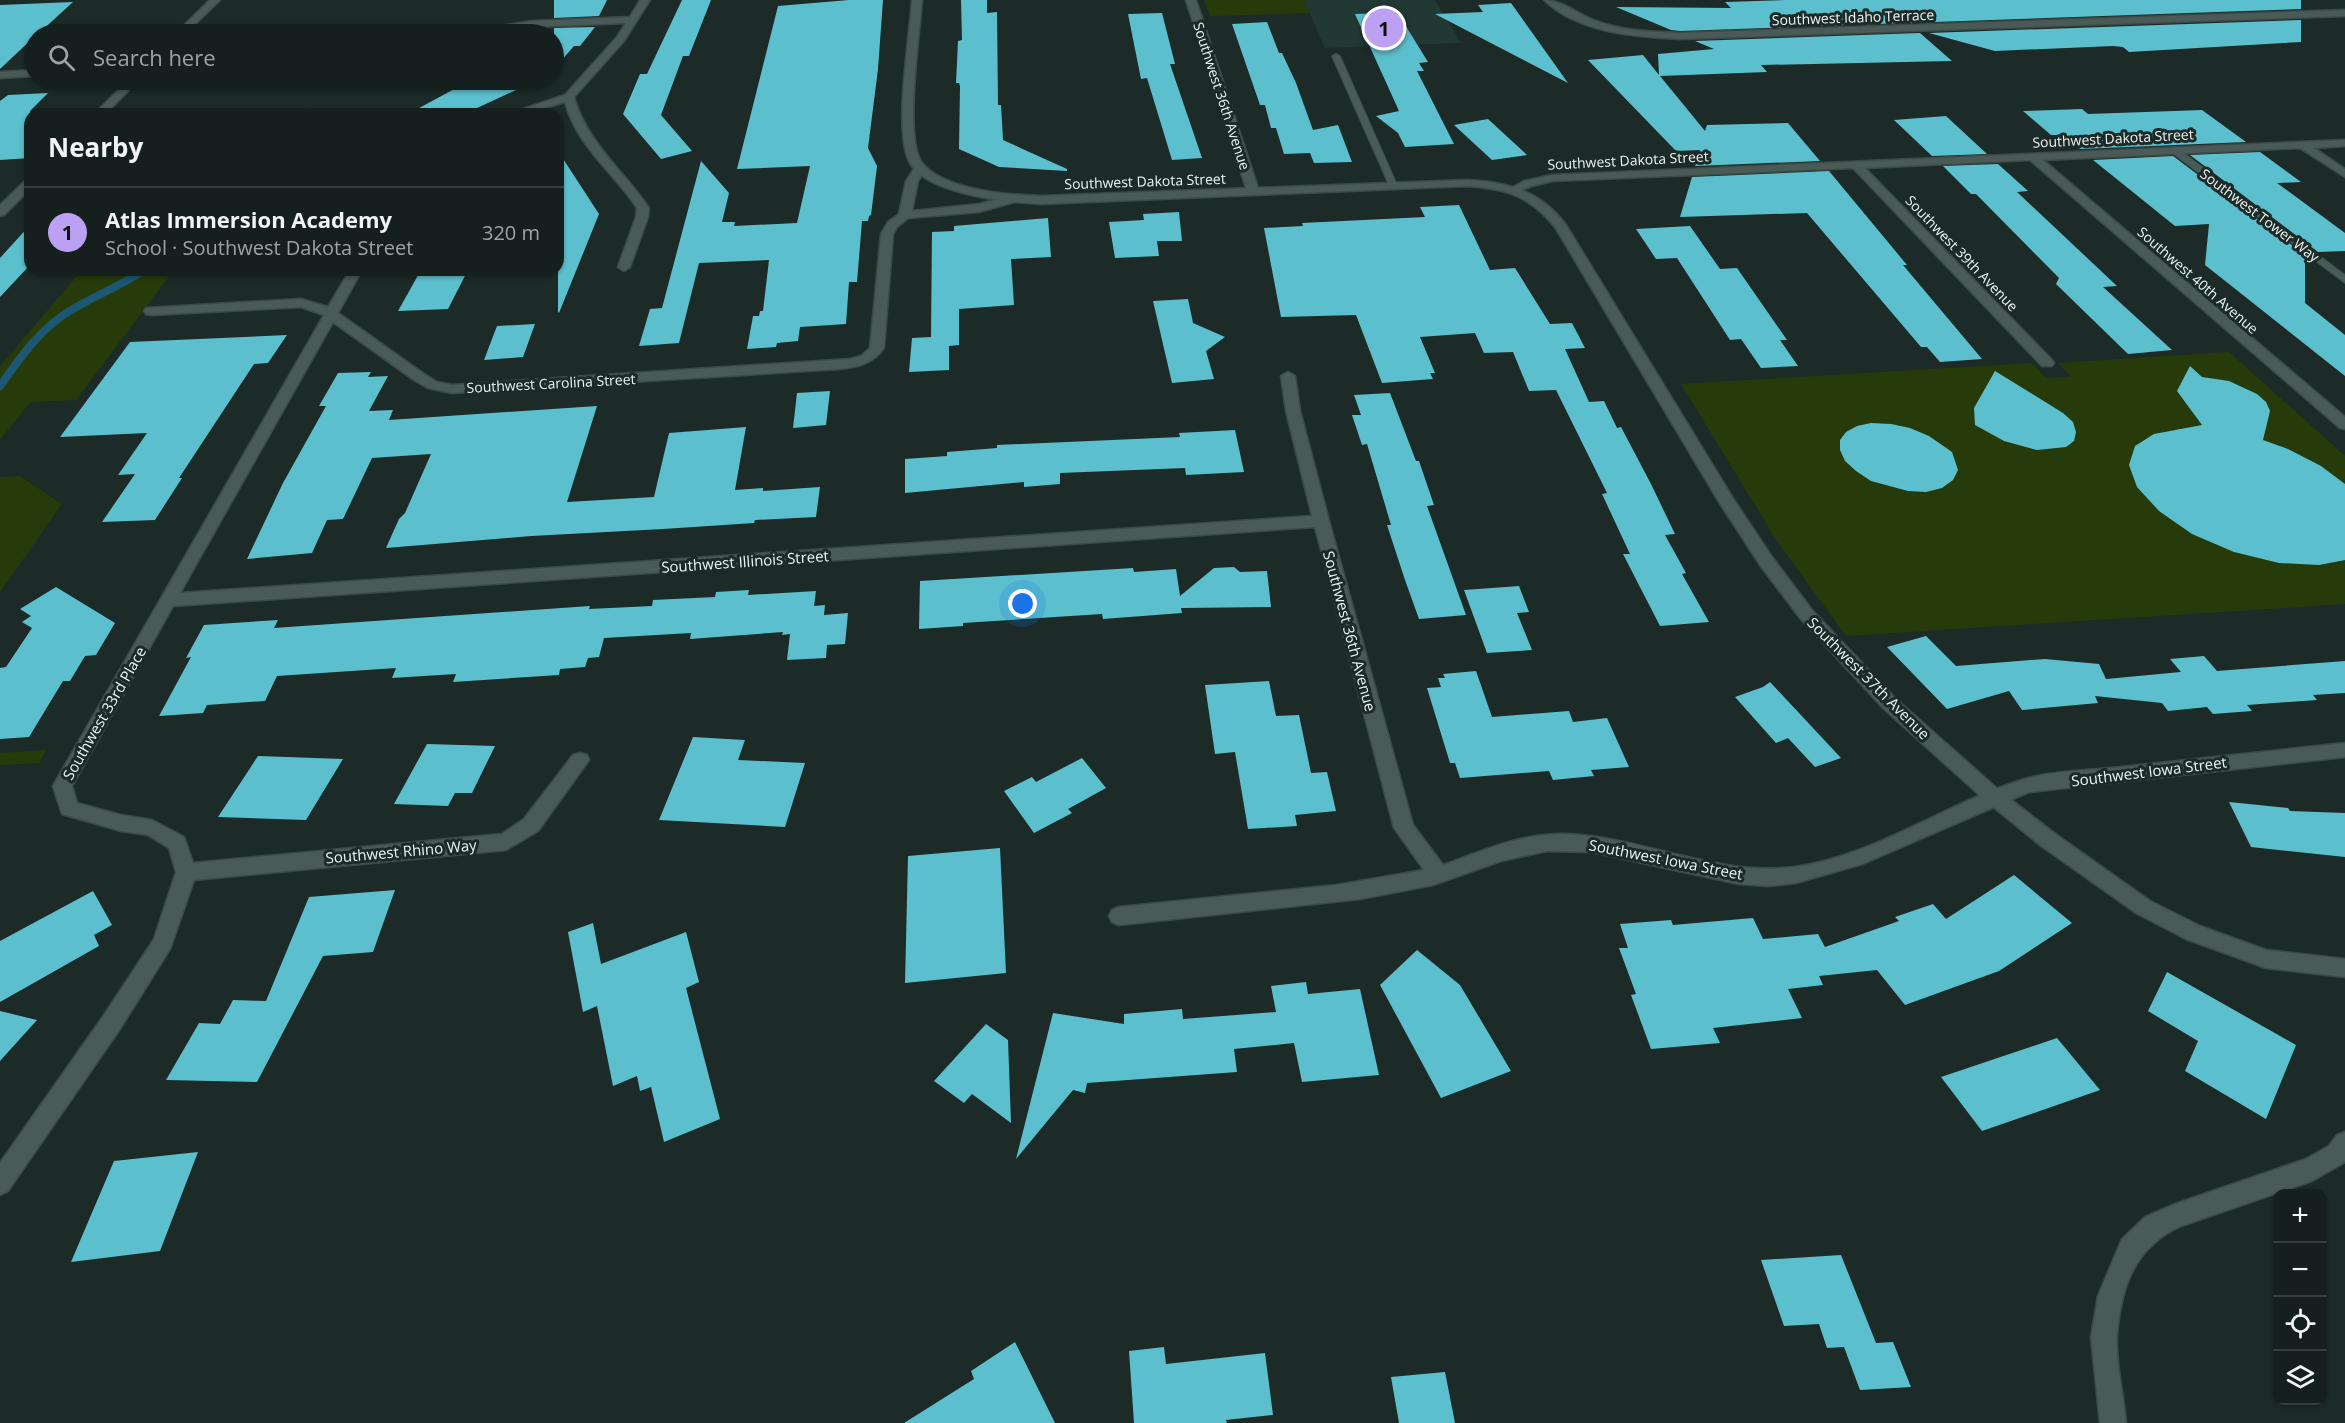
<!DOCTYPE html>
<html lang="en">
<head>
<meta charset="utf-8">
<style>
  body { margin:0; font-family:"Open Sans",sans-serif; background:#1e2827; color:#f1f3f6 }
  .controls { position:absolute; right:18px; bottom:18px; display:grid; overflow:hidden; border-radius:12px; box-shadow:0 2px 4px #0004 }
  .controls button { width:54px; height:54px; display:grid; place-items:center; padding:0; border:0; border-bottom:2px solid #343e3c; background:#15201e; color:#f1f3f6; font:30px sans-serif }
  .you { position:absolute; left:1023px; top:604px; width:21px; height:21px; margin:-15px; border:4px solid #fff; border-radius:50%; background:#1a73e8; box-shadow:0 0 0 9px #1a73e833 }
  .badge { display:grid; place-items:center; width:39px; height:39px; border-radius:50%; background:#bca0f2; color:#111; font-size:20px; font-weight:700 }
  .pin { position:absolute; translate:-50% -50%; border:3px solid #fff; box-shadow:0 2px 6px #0006 }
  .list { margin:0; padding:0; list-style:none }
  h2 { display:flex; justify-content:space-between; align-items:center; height:78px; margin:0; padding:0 24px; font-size:26px }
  h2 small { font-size:20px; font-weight:400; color:#9da3a4 }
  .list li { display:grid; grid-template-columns:39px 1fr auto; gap:18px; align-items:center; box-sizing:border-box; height:90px; padding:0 24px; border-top:2px solid #343e3c }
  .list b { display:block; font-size:22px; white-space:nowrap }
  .list p { margin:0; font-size:20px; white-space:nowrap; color:#9da3a4 }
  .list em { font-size:20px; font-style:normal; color:#9da3a4 }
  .icon { flex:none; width:33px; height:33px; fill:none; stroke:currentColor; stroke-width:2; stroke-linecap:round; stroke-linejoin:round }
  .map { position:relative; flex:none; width:2345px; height:1423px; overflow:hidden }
  .search { position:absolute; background:#15201e; box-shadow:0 2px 4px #0004; left:24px; top:24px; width:540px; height:66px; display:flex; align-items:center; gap:15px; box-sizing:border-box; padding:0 21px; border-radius:33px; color:#9da3a4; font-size:22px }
  .panel { position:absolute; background:#15201e; box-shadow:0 2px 4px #0004; left:24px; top:108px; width:540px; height:168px; border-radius:18px }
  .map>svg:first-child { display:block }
</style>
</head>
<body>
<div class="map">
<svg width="2345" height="1423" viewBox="0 0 2345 1423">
  <rect width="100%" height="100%" fill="#1c2b28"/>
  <path fill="#213834" d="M1304 0H1435L1461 43 1325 48Z"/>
  <path fill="#273b0a" d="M1204 0H1304L1310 13 1210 16Z
    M82 270H174L76 400 30 402 0 440V366Z
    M2229 352 2345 456V604L1846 636 1777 541 1681 384 2032 363 2046 378 2071 377 2058 363Z
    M20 476 62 504 0 592V477Z
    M47 750 39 763 0 765V753Z"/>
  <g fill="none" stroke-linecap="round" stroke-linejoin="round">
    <path stroke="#1c5773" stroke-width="6" d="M308 114 311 111"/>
    <path stroke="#1c5773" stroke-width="8" d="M0 386C18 361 36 334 62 316 88 298 118 288 144 270"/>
  </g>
  <path fill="#5cbfcd" d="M554 0H607L599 16 554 18Z
    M682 0H711L689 56H683L661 115 692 151 661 159 623 114 640 74H647Z
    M849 0H883L878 69 868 148 877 166 871 215 869 216 868 221H862L857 282H849L846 324 800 327 798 341 777 343 776 347 747 349 753 316H759L760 311H763L769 260 699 263 679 343 639 346 650 309 662 308 701 161 729 193 722 222H735L734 226 797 223 810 166 737 169 778 6Z
    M961 0H987V13L997 12 998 105H1001L1003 140 1067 169V171L999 167 959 149 960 86 959 83H956L958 41 962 40Z
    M1785 0H2301V9L1680 31 1671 30 1616 7 1731 8 1725 2Z
    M73 2 38 34H34V37L0 69V5Z
    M1511 3 1568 83 1435 14 1483 12 1478 5Z
    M1162 13 1175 64H1170L1202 158 1172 160 1147 78 1141 79 1128 14Z
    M1384 13 1385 16 1399 15 1428 62 1419 63 1424 71H1417L1454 144 1405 147 1398 133 1376 116 1399 111 1355 14Z
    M2301 20V42L2129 52 2123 47 2113 46 1995 51 1929 33Z
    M1267 22 1279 53H1282L1296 83 1313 130 1338 125 1352 162 1314 163 1310 153 1284 154 1276 128H1271L1265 105H1260L1232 24Z
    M595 27 580 46H574L554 69V28Z
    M1920 33 1952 61 1761 65 1767 72 1660 76 1705 131 1707 125 1788 123 1820 161 1695 166 1700 150 1676 151 1588 60 1643 55 1659 75 1658 54 1714 49 1695 41Z
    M471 80H538L464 114H408Z
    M48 93 30 111V158L0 160V101L8 95Z
    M2082 109 2088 114 2202 110 2246 142 2080 149 2063 135H2051L2023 111Z
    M1946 116 1987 154 1932 156 1894 120Z
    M1488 119 1527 155 1492 160 1454 125Z
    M558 151 599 214 559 313 558 312Z
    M2260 152 2301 182 2277 183 2345 233V251L2318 252 2190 155Z
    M2173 156 2305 255V303L2345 335V376L2205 265 2209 224 2175 226 2093 160Z
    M1998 164 2028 191 2017 192 2117 286 2103 287 2172 350 2128 354 2056 284 2059 278 1976 194H1971L1943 166Z
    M1829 171 1907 265H1903L1982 359 1940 362 1927 347H1921L1807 213 1680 217 1692 177Z
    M1459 205 1490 270 1515 268 1550 324 1572 323 1585 348 1565 349 1589 402 1604 401 1617 428 1621 427 1651 484 1675 534 1665 535 1686 573 1682 574 1709 622 1660 626 1623 554H1630L1602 494 1607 493 1556 390 1529 391 1513 352 1484 353 1475 333 1420 337 1435 373H1430L1433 379 1382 383 1356 315 1281 317 1264 228 1303 226 1302 223 1425 217 1420 207Z
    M1179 212 1182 241H1157L1159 256 1115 258 1109 222 1144 220 1143 214Z
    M1048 218 1051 257 1011 259 1014 305 959 309V345L949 346V370L909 372 912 338 931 337 932 232 954 231V226Z
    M30 225V265L0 297V258Z
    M1690 226 1720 269 1737 268 1787 340H1780L1798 366 1761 368 1741 339 1730 340 1677 258 1656 259 1636 229Z
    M421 270H468L448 309 398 311Z
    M1188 299 1193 323 1225 337 1206 351 1214 379 1172 383 1153 301Z
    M535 324 523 357 484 360 497 326Z
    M287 335 268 363 254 364 179 478H182L155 520 102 522 135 474 118 475 147 433 60 437 130 342Z
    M2190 366 2202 377 2229 381 2257 394 2266 402 2270 411 2263 440 2288 449 2321 466 2345 484V560L2319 565 2279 563 2234 552 2192 534 2159 511 2137 487 2129 465 2135 446 2154 434 2202 425 2177 391Z
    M1995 371 2063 413 2073 422 2076 432 2074 441 2066 447 2037 450 2004 441 1975 425 1974 408Z
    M371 372 368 377 388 376 369 411 393 410 389 420 597 406 567 502 654 497 669 433 746 427 735 490 763 488V491L820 487 816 517 755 520 754 523 663 529 531 536 386 548 399 519 405 513 431 454 372 458 343 519 327 520 312 553 247 559 283 483 326 406H319L338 373Z
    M830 391 826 425 793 428 797 393Z
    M1390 393 1416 461H1419L1434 505 1427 506 1466 615 1419 619 1405 580 1387 525H1391L1367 444 1362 445 1352 415H1361L1354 395Z
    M1871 423 1891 424 1910 428 1929 436 1952 452 1958 470 1953 480 1942 488 1926 492 1908 491 1871 481 1856 471 1845 461 1840 450V440L1846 432 1857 426Z
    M1235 430 1244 472 1186 475 1185 468 1060 473V484L1024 487V482L905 493V459L947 456V452L997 448V445L1180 437 1179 433Z
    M1234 567 1240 572 1267 571 1271 607 1181 608 1182 613 1103 619 1102 614 963 623V626L919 629 920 581 1133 568 1134 572 1176 569 1180 596 1214 568Z
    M1519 586 1529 612 1517 613 1532 650 1487 653 1464 590Z
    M56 587 115 623 96 655 85 656 70 681H63L29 737 0 739V668L6 667 32 628 22 622 31 616 20 609Z
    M749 590 748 595 816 591 814 606 825 605 824 615 848 613 845 644 827 645 826 658 787 660 790 634 782 635 783 632 690 639 691 633 604 638 599 657 588 658 585 667 560 669 559 675 453 682 456 674 392 678 396 668 277 676 265 701 207 705 203 713 159 716 191 657 186 658 204 625 278 620 274 628 590 606 589 609 652 606 653 600 715 597 716 592Z
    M1926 636 1956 666 2045 659 2099 664 2106 679 2181 672 2170 659 2204 656 2217 671 2345 661V693L2313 695 2317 700 2247 705 2252 711 2213 714 2207 707 2168 711 2162 703 2095 696 2098 703 2022 710 2009 691 1947 709 1887 647Z
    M1476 671 1492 717 1569 711 1573 722 1607 718 1629 767 1591 770 1594 776 1553 780 1549 771 1460 778 1455 763H1450L1427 688 1441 687 1438 678H1445L1443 674Z
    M1269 681 1276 716 1299 715 1311 773 1327 772 1336 811 1295 815 1297 826 1248 829 1235 752 1215 754 1205 685Z
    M1770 682 1841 758 1815 767 1788 738 1776 743 1735 697 1763 687Z
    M693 737 745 740 738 760 805 763 785 827 659 820Z
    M427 744 495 746 472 793H455L448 806 394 804Z
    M258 756 343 759 306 820 218 817Z
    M1082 758 1106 788 1068 809 1072 813 1034 833 1004 791 1032 777 1036 782Z
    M2229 802 2288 808 2290 811 2345 813V857L2251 847Z
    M1000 848 1006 973 905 983 908 856Z
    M2014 875 2072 923 1999 971 1905 1005 1877 970 1819 976 1823 985 1788 989 1802 1018 1713 1028 1720 1043 1651 1049 1631 995 1636 994 1619 948H1628L1620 924 1671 920 1673 925 1753 918 1763 939 1818 934 1825 947 1899 921 1895 917 1933 904 1946 919Z
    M395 890 373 952 323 956 257 1082 166 1080 199 1023 220 1024 233 1000 266 1001 309 897Z
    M93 891 112 925 94 935 99 946 0 1002V941Z
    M593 923 601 964 686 932 699 982 686 988 720 1119 664 1142 651 1087 640 1091 637 1076 613 1086 597 1006 583 1012 568 932Z
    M1417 950 1460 985 1511 1071 1441 1098 1380 985Z
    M2167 972 2296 1045 2266 1119 2185 1071 2198 1041 2148 1011Z
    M1306 982 1308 994 1360 989 1379 1075 1302 1082 1294 1043 1234 1049 1237 1072 1087 1083 1085 1093 1073 1090 1016 1159 1053 1013 1124 1024V1014L1182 1009 1183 1019 1276 1012 1271 986Z
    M0 1011 37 1020 0 1061Z
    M986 1024 1008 1040 1011 1123 972 1094 964 1103 934 1081Z
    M2057 1038 2100 1090 1982 1131 1941 1077Z
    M198 1152 160 1251 71 1262 114 1161Z
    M1841 1255 1876 1343 1893 1342 1911 1387 1860 1390 1844 1347 1827 1348 1819 1324 1784 1326 1761 1260Z
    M1015 1342 1055 1423H904L974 1379 971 1371Z
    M1164 1347 1166 1364 1265 1353 1273 1415 1226 1420 1227 1423H1134L1129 1351Z
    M1445 1372 1455 1423H1399L1391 1377Z"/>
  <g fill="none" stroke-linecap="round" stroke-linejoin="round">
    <g stroke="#3c4947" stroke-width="2">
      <path id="lane" d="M1336 54 1340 56 1397 185 1396 187 1389 185 1332 56Z
        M2171 148H2177L2345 275V283L2171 152Z"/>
    </g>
    <g stroke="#3c4947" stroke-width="3">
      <path id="street" d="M210 0H220L185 34H175Z
        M640 0H650L624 41 574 97C587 143 623 170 649 208L648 217 630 267 624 271 618 267 636 217 637 208C613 172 576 145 565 102L524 114H508L565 95 617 37 626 23 533 27 484 34H463L468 31 533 21 630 17Z
        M1186 0H1196L1259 191 1257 193 1253 194 1247 191Z
        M1544 0C1562 0 1579 15 1596 21 1623 31 1652 32 1680 33L2345 10V16L1680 39C1636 37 1578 33 1544 0Z
        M34 70V76L0 78V72Z
        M129 80H139L105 114H94Z
        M2345 140V146L2314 148 2345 169V177L2300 148 2043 160 2345 417V429L2340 428 2030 160 1865 168 2052 360 2054 363 2052 366H2042L1853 168 1552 181 1532 186 1516 192 1510 189 1524 181 1552 175Z
        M920 165 926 168 918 181 912 211 979 204 1014 195 1020 199 1018 201 979 212 908 218 897 227 893 234 884 348C873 364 857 367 839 369L452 393 428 388 414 380 333 322 180 593 1312 516 1286 411 1281 376 1288 372 1295 376 1300 411 1329 521 1413 825 1443 865C1482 851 1522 833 1564 834 1642 836 1715 877 1794 867 1876 856 1947 802 2025 779 2050 771 2094 770 2122 767 2196 759 2271 751 2345 743V757L2029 792 1862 864 1796 883 1768 886 1739 884 1592 852 1547 851 1501 861 1433 885 1360 899 1119 925 1112 922 1109 916 1112 910 1119 907 1337 885 1424 870 1394 828 1315 527 173 606 72 786 77 803 121 815 152 820 184 837 193 863 502 834 524 819 573 755 580 753 587 755 589 760 538 831 506 850 194 880 170 949 120 1029 8 1191 0 1195V1163L104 1015 154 939 176 872 169 848 148 835 121 831 62 814 53 786 324 315 301 307 151 315 146 314 144 311 146 308 301 299 328 307 350 270H362L338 313 424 374 437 382 452 385 850 359 861 356 870 348 881 234 888 222 899 214 906 181 916 166Z
        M30 179V189L4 215 0 216V205L26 180Z
        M2345 1132V1162L2312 1181 2181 1226C2135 1247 2121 1286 2117 1335 2115 1360 2124 1397 2126 1423H2100L2091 1337 2098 1296 2122 1239 2145 1217 2178 1203 2306 1159 2329 1146 2337 1135Z"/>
    </g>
    <g stroke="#3c4947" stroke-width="3">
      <path id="secondary" d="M912 0H922C920 32 903 142 923 164 945 190 1008 195 1041 196L1467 180C1508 182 1541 191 1566 225L1734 500 1772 557 1812 610 1895 698 2000 791 2054 833 2150 901 2200 926 2266 950 2345 959V977L2266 968 2186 939 2136 913 2040 845 1986 801 1883 708 1800 618 1760 565 1719 502 1555 227C1528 195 1507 189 1467 186L1041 204C1008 202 931 195 911 165 892 136 910 36 912 0Z"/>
    </g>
    <use href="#lane" fill="#4a5a57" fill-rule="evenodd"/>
    <use href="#street" fill="#4a5a57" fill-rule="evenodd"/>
    <use href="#secondary" fill="#4a5a57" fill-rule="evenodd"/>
  </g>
  <g text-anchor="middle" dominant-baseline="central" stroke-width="6" stroke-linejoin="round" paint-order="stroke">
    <g font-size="14" fill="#ebf4f2" stroke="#1c2b28">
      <text transform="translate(1853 17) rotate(-2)">Southwest Idaho Terrace</text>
      <text transform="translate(1222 96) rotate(72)">Southwest 36th Avenue</text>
      <text transform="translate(2113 138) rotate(-3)">Southwest Dakota Street</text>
      <text transform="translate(1628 160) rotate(-3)">Southwest Dakota Street</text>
      <text transform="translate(1145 181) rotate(-2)">Southwest Dakota Street</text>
      <text transform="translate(2260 215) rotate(37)">Southwest Tower Way</text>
      <text transform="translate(1962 253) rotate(46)">Southwest 39th Avenue</text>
      <text transform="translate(2198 280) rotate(41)">Southwest 40th Avenue</text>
      <text transform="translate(551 383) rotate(-3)">Southwest Carolina Street</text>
    </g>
    <g font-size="15" fill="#ebf4f2" stroke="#1c2b28">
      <text transform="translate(745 561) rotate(-4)">Southwest Illinois Street</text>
      <text transform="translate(1350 631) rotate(75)">Southwest 36th Avenue</text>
      <text transform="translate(1869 678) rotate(45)">Southwest 37th Avenue</text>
      <text transform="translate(104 713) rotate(-60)">Southwest 33rd Place</text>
      <text transform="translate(2149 771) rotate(-7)">Southwest Iowa Street</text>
      <text transform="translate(401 851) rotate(-5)">Southwest Rhino Way</text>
      <text transform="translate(1666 859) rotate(11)">Southwest Iowa Street</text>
    </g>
  </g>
</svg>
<div class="controls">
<button>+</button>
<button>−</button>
<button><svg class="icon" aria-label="locate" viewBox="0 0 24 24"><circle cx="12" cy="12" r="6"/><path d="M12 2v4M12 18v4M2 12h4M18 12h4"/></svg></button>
<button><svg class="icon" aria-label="layers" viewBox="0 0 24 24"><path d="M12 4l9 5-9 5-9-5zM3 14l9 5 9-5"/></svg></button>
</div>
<div class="you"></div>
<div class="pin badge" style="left:1384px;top:28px">1</div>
<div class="search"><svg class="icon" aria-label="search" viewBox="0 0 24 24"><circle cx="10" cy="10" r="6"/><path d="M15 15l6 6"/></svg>Search here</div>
<section class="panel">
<h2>Nearby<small></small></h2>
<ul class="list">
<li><span class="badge">1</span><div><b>Atlas Immersion Academy</b><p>School · Southwest Dakota Street</p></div><em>320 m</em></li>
</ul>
</section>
</div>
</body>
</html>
